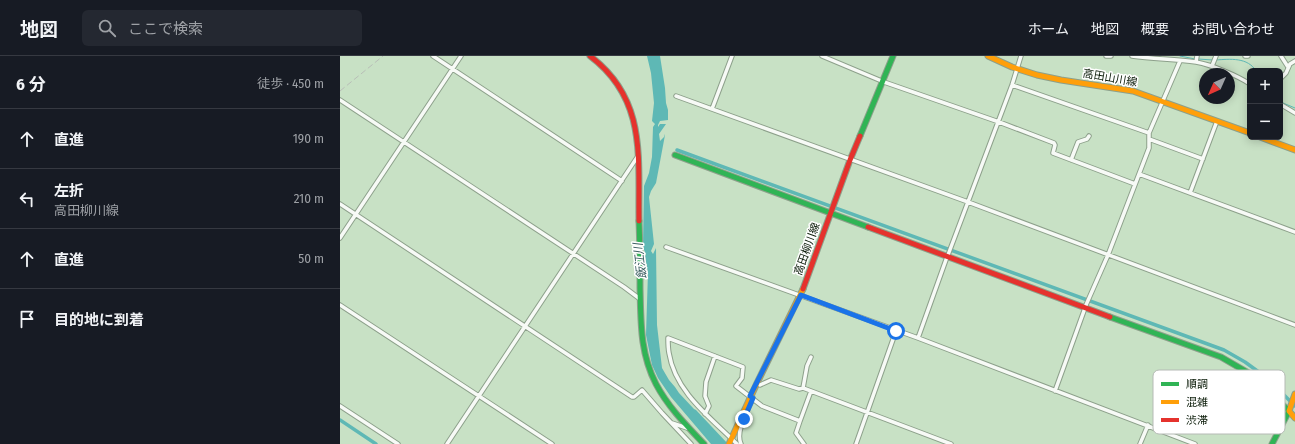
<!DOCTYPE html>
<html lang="ja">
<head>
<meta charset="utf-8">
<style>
  body { margin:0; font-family:"Fira Sans Condensed","Noto Sans JP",sans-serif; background:#242831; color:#f1f3f6 }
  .controls { position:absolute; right:12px; top:12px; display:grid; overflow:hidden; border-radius:6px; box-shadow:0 2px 10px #0003 }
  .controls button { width:36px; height:36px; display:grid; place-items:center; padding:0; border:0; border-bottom:1px solid #363941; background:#171b24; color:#f1f3f6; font:20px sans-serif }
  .compass { position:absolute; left:859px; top:12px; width:36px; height:36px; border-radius:50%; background:#171b24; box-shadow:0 2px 10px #0003; rotate:225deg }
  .stop { position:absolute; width:12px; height:12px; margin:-9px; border:3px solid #1a73e8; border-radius:50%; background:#fff }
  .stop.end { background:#1a73e8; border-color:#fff; box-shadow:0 1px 4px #0008 }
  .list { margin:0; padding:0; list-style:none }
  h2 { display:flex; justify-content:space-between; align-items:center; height:52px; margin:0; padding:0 16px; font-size:17px }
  h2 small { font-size:13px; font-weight:400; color:#9ea1a6 }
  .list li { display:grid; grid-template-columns:26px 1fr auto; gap:12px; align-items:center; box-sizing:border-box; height:60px; padding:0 16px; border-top:1px solid #363941 }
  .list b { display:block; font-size:15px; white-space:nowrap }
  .list p { margin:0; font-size:13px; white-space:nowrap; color:#9ea1a6 }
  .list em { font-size:13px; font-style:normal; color:#9ea1a6 }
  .icon { flex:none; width:22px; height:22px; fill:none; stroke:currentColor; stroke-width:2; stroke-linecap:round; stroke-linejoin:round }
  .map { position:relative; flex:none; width:955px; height:388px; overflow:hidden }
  header { display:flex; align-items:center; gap:24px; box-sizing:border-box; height:56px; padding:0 20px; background:#171b24; border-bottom:1px solid #363941 }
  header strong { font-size:19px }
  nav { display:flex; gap:22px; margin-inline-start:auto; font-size:14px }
  .search { width:280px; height:36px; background:#242831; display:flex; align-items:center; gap:10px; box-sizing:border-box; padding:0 14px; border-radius:6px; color:#9ea1a6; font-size:15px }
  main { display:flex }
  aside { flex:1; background:#171b24 }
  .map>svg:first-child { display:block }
</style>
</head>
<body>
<header>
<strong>地図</strong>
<div class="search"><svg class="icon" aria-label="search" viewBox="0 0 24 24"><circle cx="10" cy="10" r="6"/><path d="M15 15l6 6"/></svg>ここで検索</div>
<nav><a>ホーム</a><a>地図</a><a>概要</a><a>お問い合わせ</a></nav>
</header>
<main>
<aside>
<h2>6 分<small>徒歩 · 450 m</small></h2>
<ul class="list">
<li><svg class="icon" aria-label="ahead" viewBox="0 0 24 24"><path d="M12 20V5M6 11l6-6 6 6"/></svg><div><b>直進</b></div><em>190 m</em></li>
<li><svg class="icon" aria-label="left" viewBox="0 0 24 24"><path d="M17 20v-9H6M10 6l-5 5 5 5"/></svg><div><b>左折</b><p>高田柳川線</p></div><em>210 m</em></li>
<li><svg class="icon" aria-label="ahead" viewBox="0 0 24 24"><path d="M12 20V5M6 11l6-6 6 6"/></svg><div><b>直進</b></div><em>50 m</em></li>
<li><svg class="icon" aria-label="arrive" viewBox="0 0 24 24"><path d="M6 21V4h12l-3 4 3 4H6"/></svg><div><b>目的地に到着</b></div></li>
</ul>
</aside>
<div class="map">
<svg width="955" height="388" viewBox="0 0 955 388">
  <rect width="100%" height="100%" fill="#c8e1c5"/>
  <path fill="#5eb8b5" d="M307 0H320L325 32 326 47 328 54V64L320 65 318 69V68V71L320 68H326L319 78 320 85 324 81 325 78V79L316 127 311 135 309 141 314 188 311 195 313 198 316 192 317 269 322 312 329 324 335 331 339 337 354 353 356 354 388 388H371L331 341 318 322 312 309 306 279 308 216 305 200 306 199 303 191 304 130 309 117 312 101 313 71 315 68 312 65 314 47 311 17Z"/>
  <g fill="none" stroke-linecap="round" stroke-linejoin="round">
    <path stroke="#5eb8b5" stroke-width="1" d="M840 0 855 3
      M858 3 873 4
      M876 4C890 3 908 1 916 15
      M940 43 943 47 955 52"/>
    <path stroke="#5eb8b5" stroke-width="3.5" d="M337 94 884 294 905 306 927 322 955 350
      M0 364 36 388"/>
    <g stroke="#8da08b" stroke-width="5.5">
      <path id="street" d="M93 0 282 125
        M482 0 544 26 659 66 714 87 715 89 713 97 795 128
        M766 0H771
        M792 0C813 3 835 3 856 6 872 9 896 19 910 28
        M905 0H908
        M941 0 948 11
        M856 6 857 0
        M872 10 876 0
        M940 23 946 17 950 8 955 5
        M672 29 809 77
        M336 40 628 146 955 269
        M0 44 284 231 300 243
        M940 48 955 57
        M372 53 392 0
        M809 83 863 103
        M731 104 738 86 747 83 749 80
        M799 118 955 176
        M850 137 877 65
        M0 148 292 341H294L302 334 322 357 351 388
        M0 182 121 0
        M326 191 578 282 855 388
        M608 199 672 29 681 0
        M0 249 212 388
        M746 249 768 199 809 92V77L840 5
        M578 282 607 201
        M417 327 420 329 431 324 459 333 463 332 471 335
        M463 332 467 310 471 301
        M715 335 745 252
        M0 350 58 388
        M365 358 369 350 365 340 366 326 375 300
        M460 365 456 377 464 388
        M332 367 347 372
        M107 388 298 100
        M397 388C371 362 335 336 329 297 328 292 328 287 328 282L403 311 402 322 396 330 422 350 460 365 471 335 611 388
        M401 388C395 375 408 355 413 342
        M516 388 556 275
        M800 388 808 369"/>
    </g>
    <g stroke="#8da08b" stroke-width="7">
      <path id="fast" d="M520 80 553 0
        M335 99 528 171
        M299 165C300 187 300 210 300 232 301 267 300 297 316 328 328 351 347 370 364 388
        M770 261 881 301 912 319 949 355 932 388"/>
    </g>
    <g stroke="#8da08b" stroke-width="7">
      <path id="slow" d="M648 0 672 11 697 19 721 24 793 35 910 77
        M920 81 955 94
        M955 338 949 355 955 362
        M389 388 417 327 463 233"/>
    </g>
    <g stroke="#8da08b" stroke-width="7">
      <path id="jam" d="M250 0C307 43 298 101 299 165
        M528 171 770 261
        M463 233 510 104 520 80"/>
    </g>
    <use href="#street" stroke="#f7faf6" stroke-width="3.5"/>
    <use href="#fast" stroke="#30b455" stroke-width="5"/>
    <use href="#slow" stroke="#ff9f0a" stroke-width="5"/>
    <use href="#jam" stroke="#e5322d" stroke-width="5"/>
    <path stroke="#b8beb7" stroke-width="1" stroke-dasharray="6 3" stroke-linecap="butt" d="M0 35 43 0"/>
  </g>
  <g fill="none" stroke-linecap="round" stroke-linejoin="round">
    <path stroke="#1a73e8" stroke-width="5" d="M404 363 413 342 410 340 461 239 556 275"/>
  </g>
  <g text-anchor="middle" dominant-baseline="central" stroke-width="3" stroke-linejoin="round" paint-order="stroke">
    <g font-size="11" fill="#091a07" stroke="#fff">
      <text transform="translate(770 22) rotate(10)">高田山川線</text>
      <text transform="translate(467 193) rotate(-70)">高田柳川線</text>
    </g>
    <g font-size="12" font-style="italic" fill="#3c5f61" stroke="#fff">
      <text transform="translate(300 205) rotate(-97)">飯江川</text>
    </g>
  </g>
  <rect x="813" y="314" width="132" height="64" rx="6" fill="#fff" stroke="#b5bab5" stroke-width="1"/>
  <rect x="821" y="326" width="18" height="4" fill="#30b455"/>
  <rect x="821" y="344" width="18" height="4" fill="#ff9f0a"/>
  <rect x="821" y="362" width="18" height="4" fill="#e5322d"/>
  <g font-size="11" fill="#091a07">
    <text x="846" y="332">順調</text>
    <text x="846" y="350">混雑</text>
    <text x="846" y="368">渋滞</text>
  </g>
</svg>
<div class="controls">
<button>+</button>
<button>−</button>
</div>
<svg class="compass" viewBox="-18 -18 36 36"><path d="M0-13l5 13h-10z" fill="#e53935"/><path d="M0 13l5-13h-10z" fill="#9ea1a6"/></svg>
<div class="stop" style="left:556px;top:275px"></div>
<div class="stop end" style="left:404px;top:363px"></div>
</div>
</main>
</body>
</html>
